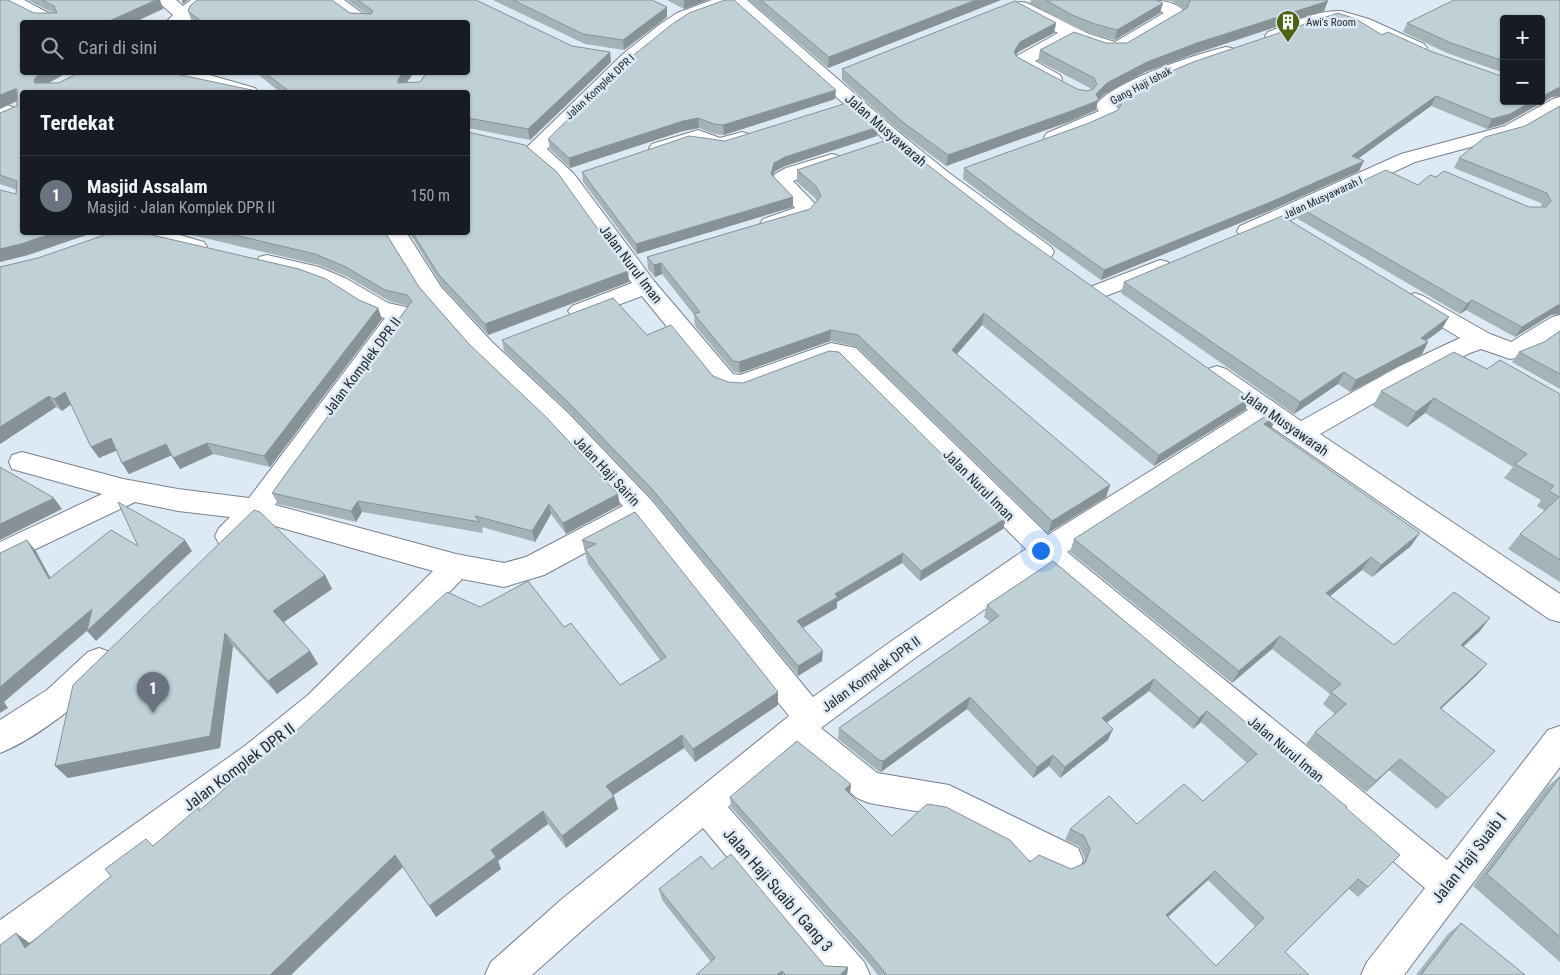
<!DOCTYPE html>
<html lang="id">
<head>
<meta charset="utf-8">
<style>
  body { margin:0; font-family:"Roboto Condensed",sans-serif; background:#242831; color:#f1f3f6 }
  .controls { position:absolute; right:15px; top:15px; display:grid; overflow:hidden; border-radius:5px; box-shadow:0 1px 4px #0004 }
  .controls button { width:45px; height:45px; display:grid; place-items:center; padding:0; border:0; border-bottom:1px solid #363941; background:#171b24; color:#f1f3f6; font:25px sans-serif }
  .you { position:absolute; left:1040px; top:550px; width:18px; height:18px; margin:-12px; border:4px solid #fff; border-radius:50%; background:#1a73e8; box-shadow:0 0 0 8px #1a73e833 }
  .badge { display:grid; place-items:center; width:32px; height:32px; border-radius:50%; background:#d93025; color:#fff; font-size:16px; font-weight:700 }
  .pin { position:absolute; translate:-50% -41px; filter:drop-shadow(0 1px 2px #0008) }
  .pin::after { content:''; position:absolute; top:26px; width:18px; height:15px; background:inherit; clip-path:polygon(0 0,100% 0,50% 100%) }
  .list { margin:0; padding:0; list-style:none }
  h2 { display:flex; justify-content:space-between; align-items:center; height:65px; margin:0; padding:0 20px; font-size:21px }
  h2 small { font-size:16px; font-weight:400; color:#9ea1a6 }
  .list li { display:grid; grid-template-columns:32px 1fr auto; gap:15px; align-items:center; box-sizing:border-box; height:80px; padding:0 20px; border-top:1px solid #363941 }
  .list b { display:block; font-size:19px; white-space:nowrap }
  .list p { margin:0; font-size:16px; white-space:nowrap; color:#9ea1a6 }
  .list em { font-size:16px; font-style:normal; color:#9ea1a6 }
  .icon { flex:none; width:28px; height:28px; fill:none; stroke:currentColor; stroke-width:2; stroke-linecap:round; stroke-linejoin:round }
  .map { position:relative; flex:none; width:1560px; height:975px; overflow:hidden }
  .search { position:absolute; background:#171b24; box-shadow:0 1px 4px #0004; left:20px; top:20px; width:450px; height:55px; display:flex; align-items:center; gap:12px; box-sizing:border-box; padding:0 18px; border-radius:5px; color:#9ea1a6; font-size:19px }
  .panel { position:absolute; background:#171b24; box-shadow:0 1px 4px #0004; left:20px; top:90px; width:450px; height:145px; border-radius:5px }
  .map>svg:first-child { display:block }
</style>
</head>
<body>
<div class="map">
<svg width="1560" height="975" viewBox="0 0 1560 975">
  <rect width="100%" height="100%" fill="#dde9f5"/>
  <g fill="none" stroke-linecap="round" stroke-linejoin="round">
    <g stroke="#78828d" stroke-width="2">
      <path id="minor" d="M2 0H24L58 18 61 22H40L5 4Z
        M156 0H176L183 6 191 0H211L193 15 191 20 184 22H166L173 15Z
        M324 0H344L374 22H354Z
        M712 0H724L727 4 724 8 689 21 671 33 635 62 547 149 574 174 654 281 733 374 740 375 831 343 856 348 1048 535 1248 410 1208 381 1204 375 1208 369 1217 366 1226 369 1301 421 1398 367 1460 338 1407 306 1403 301 1407 296 1415 293 1423 296 1490 334 1511 342 1552 317 1560 315V334L1529 355 1520 357 1510 359 1481 349 1470 353 1416 379 1320 434 1560 594V622L1549 619 1266 423 1067 552 1447 860 1548 730 1560 726V767L1404 975H1361L1367 962 1425 888 1045 567 915 658 821 728 877 773 949 785 1078 848 1083 860 1078 872 1065 877 1052 872 944 816 869 803 857 798 797 748 728 807 864 962 870 975H826L703 828 588 925 532 975H485L491 962 562 899 789 716 638 524 544 575 504 587 462 579 330 715 270 767 13 955 0 961V920L246 745 308 695 433 571 261 522C247 536 240 551 219 544L215 536 219 528 230 517 178 511 135 502 0 566V542L102 494 12 469 9 462 12 455 22 452 123 479 178 489 249 498 385 318C364 314 349 299 330 289 308 277 283 273 259 267L256 262 259 257 267 255 319 267 347 279 388 303 410 308 414 313 275 505 456 554 504 563 526 557 623 506 550 427 474 354 424 297 384 232H406L441 287 492 342 568 413 652 501 813 697 893 640 1026 549 839 361 828 360 743 392 733 393 715 386 642 296 580 319 572 316 568 311 572 306 632 283 560 182 525 149 623 54 659 25 677 13Z
        M728 0H747L902 135 949 173 1051 247 1054 252 1051 257 1043 259 1035 257 935 181 888 143Z
        M1141 0C1156 0 1176 0 1186 13L1183 17 1124 52 1118 53 1090 47 1072 40 1035 61 1060 75 1062 79 1060 83C1045 87 1029 73 1017 66L1014 62 1017 56 1058 33 1015 11 1012 7 1015 3 1021 2 1027 3 1089 34 1115 42 1164 13 1144 4Z
        M1341 11 1369 19 1424 44 1427 48 1424 52 1418 53 1412 52C1388 41 1351 16 1325 22 1307 26 1292 37 1274 41L1268 40 1265 36 1268 32C1291 23 1315 10 1341 11Z
        M1226 47 1232 48 1235 52 1232 56C1192 70 1152 83 1116 106L1119 110 1115 118 1061 141 1054 143 1047 141 1044 137 1047 133 1099 111 1095 106C1113 81 1196 54 1226 47Z
        M167 72H199L255 88 258 92H229L169 76Z
        M1560 97V111L1519 134 1415 162 1256 236 1248 238 1240 236 1237 231 1240 226 1401 154 1505 126 1553 99Z
        M0 102 22 111V124L0 115Z
        M698 130 720 138 742 132 749 134 752 138 749 142 718 150 697 143 659 154 652 152 649 148 652 144Z
        M832 154 839 156 842 160 839 164 793 181 819 208C809 222 780 233 763 229L760 224 763 219 795 208 772 182 775 174 786 168Z
        M144 232H169L204 242 207 247 204 252C189 256 153 246 144 232Z
        M1160 260 1168 262 1171 267 1168 272 1098 299 1090 297 1086 292 1090 287Z
        M99 648 110 652 115 661C100 692 32 741 0 753V720L47 690 88 652Z"/>
    </g>
    <use href="#minor" fill="#fff" fill-rule="evenodd"/>
  </g>
  <path fill="#a4b3b8" fill-rule="evenodd" d="M0 0 34 13H53L28 0H160L163 9 22 22 68 72 49 83 22 232H95L28 255 0 262V190L16 194 17 190 0 184V113L17 106V101L0 109Z
    M347 0H476L572 46 610 52 611 62 530 140 468 128V129V92H280L255 72H414L407 83 420 82 468 22H192L188 11 365 13Z
    M493 0H652L667 7V17L624 50 585 44Z
    M667 0H708L684 9Z
    M749 0H1001L828 68Z
    M1031 0H1326L1324 11 1194 54 1145 72 1105 94 1098 100 1096 110 1071 121 946 166 903 134 842 80V69L1056 23 1054 33 1018 52 1016 55 1017 57 1077 89 1086 91 1092 89 1038 61 1040 50 1106 43H1127L1184 10 1172 1 1156 0 1160 13 1115 40 1093 35 1070 25 1030 3Z
    M1560 0V96L1552 97 1504 124 1487 129 1431 106 1358 158 1359 171 1269 211 1101 280 1024 225 963 179 964 168 1089 123 1118 110 1121 97 1382 35 1541 101 1504 19V73L1447 53 1403 32 1407 23Z
    M835 99 724 135 714 134 699 128 683 131 570 168 550 149 548 139Z
    M1560 106 1551 315 1515 337 1466 310 1460 314 1298 219 1302 209 1418 185 1436 177 1529 207H1542L1541 203 1454 168 1459 158 1525 126Z
    M878 127 877 136 785 166 774 172 773 176 793 197V207L637 254 583 182 582 172 725 141Z
    M797 170 1245 410 1154 466 982 325 957 354 1110 485 1106 497 1048 533 857 347 830 341 740 373 734 372 695 326 694 315 662 274 655 277 648 269 647 257 810 209 817 201 815 198 797 182Z
    M179 232H385L419 287 469 344 620 505 566 534 551 514 535 542 482 527 483 533 362 512 356 522 278 504 272 493 408 306 389 301 348 277 319 265Z
    M409 232H468L628 271 629 282 488 335 442 286Z
    M148 234 359 300 378 308 382 319 270 467 213 454 180 469 172 455 129 474 122 463 116 450 99 458 71 404 62 411 56 407 0 444V267Z
    M1124 282 1442 329 1426 341 1428 342 1422 354 1350 392 1338 384 1294 414 1121 293Z
    M1560 331V389L1512 362 1519 352 1544 342Z
    M647 335 713 376 1006 518 1003 529 920 581 902 563 837 602V608L803 628 822 661 798 676 653 500 569 412 504 351 502 340Z
    M1487 369 1560 394V582L1508 549 1520 534 1545 511 1537 506 1541 500 1504 478 1513 467 1425 413 1407 427 1373 406 1381 391Z
    M1271 429 1411 546 1372 577 1362 570 1330 596 1394 645 1480 631 1463 646 1487 664 1476 676 1441 709 1495 751 1437 809 1389 770 1366 792 1306 744 1315 732 1335 714 1323 704 1330 694 1272 649 1232 683 1070 552 1074 539Z
    M254 510 325 575 332 589 284 622 310 651 318 664 277 694 233 646 220 748 68 778 55 766Z
    M635 512 778 705 695 762 684 748 613 795 618 809 566 848 548 824 498 861 501 869 436 917 403 867 31 943 111 876 153 846 201 809 283 743 480 607 564 627 620 685 660 660 588 564 582 540Z
    M1053 561 1346 808 1368 887 1358 897 1349 889 1285 952 1309 975H878L866 960 731 807 730 797 850 794 892 836 1030 862 1071 869 1083 864 1085 859 1079 846 1065 840 1070 829 1137 824 1203 801 1247 763 1201 722 1193 729 1149 691 1106 722 1108 740 1060 778 1049 766 1033 778 967 709 881 772 878 771 838 739 839 728 990 622 984 617 987 605ZM1208 880 1255 926 1216 966 1168 917Z
    M1560 776V962L1473 886 1547 787Z
    M712 869 825 966 848 967 847 975H696L711 962 662 900 659 889Z
    M1461 923 1525 975H1416L1448 934Z"/>
  <path fill="#869296" d="M156 0H160L163 9 135 22H107Z
    M182 0H188L183 4Z
    M684 0H708L684 9Z
    M976 0H1001L828 68 829 57Z
    M1328 1 1324 11 1194 54 1145 72 1105 94 1098 100 1096 110 1071 121 946 166 948 155 1096 94 1107 83 1147 62 1197 43Z
    M1163 3 1160 13 1115 40 1117 30Z
    M667 7V17L624 50 623 40Z
    M1056 23 1054 33 1018 52 1012 62 1014 52 1020 42Z
    M610 52 611 62 530 140 528 129Z
    M43 72H68L43 86 40 91 34 80 37 76Z
    M403 72H414L400 91 401 92 398 80Z
    M1560 87V96L1552 97 1504 124 1487 129 1492 119 1533 101H1541V97L1558 88Z
    M15 89 21 99 0 109V95Z
    M836 90 835 99 724 135 723 125Z
    M1436 96 1431 106 1348 166 1352 156Z
    M698 118 699 128 683 131 570 168 569 158 683 121Z
    M878 127 877 136 785 166 774 172 771 183V174L774 163 785 157Z
    M1364 161 1359 171 1269 211 1101 280 1104 270Z
    M793 197V207L637 254 636 244Z
    M56 232H95L28 255 0 262V249Z
    M661 263 662 274 655 277 654 265Z
    M628 271 629 282 488 335 485 324Z
    M1472 300 1466 310 1460 314 1467 304Z
    M1558 305H1560V314L1551 315 1515 337 1522 327Z
    M378 308 382 319 270 467 264 456Z
    M984 313 982 325 950 362 952 350Z
    M1449 317 1442 329 1416 348 1428 342 1422 354 1350 392 1356 380 1421 338Z
    M831 330 830 341 740 373 739 362Z
    M1344 372 1338 384 1294 414 1300 402Z
    M65 392 73 403 62 411 54 399Z
    M49 396 56 407 0 444V427Z
    M1250 398 1245 410 1154 466 1159 455Z
    M1434 398 1425 413 1407 427 1416 412Z
    M1278 415 1271 429 1264 424Z
    M111 438 118 450 99 458 91 447Z
    M207 443 213 454 180 469 173 458Z
    M166 444 172 455 129 474 122 463Z
    M1110 485 1106 497 1048 533 1052 521Z
    M618 494 620 505 566 534 563 523Z
    M54 498 62 509 0 540V524Z
    M358 501 362 512 356 522 351 511Z
    M549 504 551 514 535 542 532 531Z
    M1006 518 1003 529 920 581 921 571Z
    M1420 533 1411 546 1372 577 1381 565Z
    M27 540 36 551 57 590 49 579Z
    M185 540 192 551 96 641 87 631 88 630 4 702 8 708 0 713V687L92 609Z
    M903 553 902 563 837 602V608L797 631V621L835 594Z
    M1371 557 1362 570 1318 606 1326 593Z
    M325 575 332 589 281 624 273 611Z
    M1490 618 1480 631 1451 658 1461 645Z
    M225 633 233 646 220 748 68 778 55 766Z
    M1280 636 1272 649 1232 683 1239 671Z
    M310 651 318 664 277 694 268 681Z
    M823 651 822 661 798 676V666Z
    M1487 664 1476 676 1429 720 1440 708Z
    M1154 679 1149 691 1097 730 1102 718Z
    M778 692V705L695 762 693 749Z
    M970 697 967 709 881 772 883 761Z
    M1207 711 1201 722 1193 729 1199 718Z
    M1113 729 1108 740 1060 778 1065 767Z
    M682 735 684 748 609 798 606 786Z
    M1053 755 1049 766 1033 778 1037 767Z
    M1400 759 1389 770 1366 792 1376 781Z
    M851 784 850 795 845 789Z
    M614 796 618 809 566 848 562 836Z
    M543 811 548 824 498 861 501 869 436 917 429 906 491 850Z
    M395 855 403 867 291 975H270Z
    M1215 871 1208 880 1159 925 1166 915Z
    M16 933 31 944 25 948Z
    M848 967 847 975H840Z
    M782 971V975H777Z"/>
  <path fill="#bfd0d6" stroke="#869296" fill-rule="evenodd" d="M0 0H8L34 13H57L54 6 42 0H156L107 22H22V72H43L37 76 34 80 35 83H59L80 72H167L261 92H22V232H56L21 244 0 249V190L16 194 17 181 0 175V113L17 106V89H15L0 95Z
    M197 0H332L350 13 371 14 373 11 358 0H476L572 46 610 52 528 129 468 118V92H290L264 72H403L398 80V83L420 82 427 72H468V22H202L188 11 190 6Z
    M513 0H652L667 7 623 40 583 34Z
    M725 0H734L836 90 723 125 714 124 698 118 683 121 569 158 548 139 635 54 671 25 689 13Z
    M761 0H976L829 57Z
    M1046 0H1156L1163 3 1117 30 1095 24 1072 15Z
    M1188 0H1326L1328 1 1197 43 1147 62 1107 83 1096 94 1099 100 1074 110 948 155 904 123 842 69 1015 1 1056 23 1020 42 1014 52 1017 57 1077 89 1086 91 1093 89 1097 84 1094 78 1040 50 1074 32 1106 43H1127L1187 8 1190 1Z
    M1454 0H1560V87L1558 88 1541 97V19H1504V61L1451 43 1407 23Z
    M1338 13 1356 19 1382 35 1388 32 1430 51 1504 77V101H1533L1510 114 1492 119 1436 96 1352 156 1364 161 1273 201 1104 270 1026 215 964 168 1089 123 1118 110 1123 101 1121 97 1148 81 1193 62Z
    M850 102 878 127 785 157 774 163 771 174 793 197 636 244 582 172 689 136 725 141Z
    M1560 106V305H1558L1522 327 1472 300 1467 304 1302 209 1386 170 1418 185 1430 175 1436 177 1444 171 1529 207H1546L1551 201 1547 193 1459 158 1485 137 1525 126Z
    M468 132 525 145 557 172 628 271 485 324 439 275 412 232H468Z
    M893 138 1008 227 1250 398 1159 455 984 313 952 350 1110 485 1052 521 858 335 831 330 739 362 733 361 694 314 700 312 661 263 654 265 647 257 810 209 821 196 816 186 797 170Z
    M1282 216 1449 317 1421 338 1428 342 1356 380 1344 372 1300 402 1124 282Z
    M113 232H147L148 234 299 269 326 279 359 300 378 308 264 456 207 443 173 458 166 444 122 463 111 438 91 447 65 392 54 399 49 396 0 427V267L38 258Z
    M222 232H385L419 287 469 344 546 417 618 494 563 523 549 504 532 531 475 516 480 522 358 501 351 511 272 493 412 301 407 295 385 290 344 266 315 254Z
    M613 298 647 335 671 325 713 376 728 382 743 383 829 351 839 352 1006 518 921 571 903 553 835 594 838 597 797 621 823 651 798 666 652 489 567 401 502 340Z
    M1560 331V374L1519 352 1544 342Z
    M1454 352 1487 369 1500 360 1560 394V560L1520 534 1559 497 1549 491 1554 486 1515 464 1527 454 1434 398 1416 412 1381 391Z
    M1272 412 1278 415 1264 424 1420 533 1381 565 1371 557 1326 593 1394 645 1454 592 1490 618 1461 645 1487 664 1440 708 1495 751 1448 798 1400 759 1376 781 1315 732 1346 704 1331 692 1341 684 1280 636 1239 671 1074 539Z
    M0 467 54 498 0 524Z
    M118 502 185 540 87 631 92 609 0 687V553L27 540 49 579 111 530 138 546Z
    M254 510 260 512 325 575 273 611 310 651 268 681 225 633 210 736 55 766 73 685Z
    M635 512 778 692 693 749 682 735 606 786 614 796 562 836 543 811 491 850 496 857 429 906 395 855 270 975H0V945L16 933 25 948 111 876 105 869 146 839 153 846 199 807V811L280 740 283 743 447 592 480 607 528 581 564 627 571 623 620 685 666 657 585 549 596 544 582 540Z
    M1053 561 1347 807 1346 808 1400 855 1368 887 1358 879 1285 952 1309 975H887L867 951 730 797 797 741 851 784 845 789 892 836 927 804 946 807 1010 840 1030 862 1039 855 1071 869 1085 863 1090 849 1084 836 1070 829 1109 796 1137 824 1184 784 1203 801 1257 754 1207 711 1199 718 1154 679 1102 718 1113 729 1065 767 1053 755 1037 767 970 697 883 761 879 760 839 728 999 616 987 605ZM1215 871 1264 918 1216 966 1166 915Z
    M1560 777V937L1487 874Z
    M731 854 825 966 848 967 840 975H786L782 971 777 975H696L715 958 659 889 701 856 712 869Z
    M1461 923 1525 975H1421Z"/>
  <defs>
    <g id="building-pin" transform="scale(1.25)"><path d="M0 17L-7.5 6A9.5 9.5 0 1 1 7.5 6Z" fill="#4e630f" stroke="#dde9f5"/><path d="M-4-6H4V6H1V3H-1V6H-4ZM-2.5-4.3h1.7v1.8h-1.7ZM.8-4.3h1.7v1.8H.8ZM-2.5-1h1.7V.8h-1.7ZM.8-1h1.7V.8H.8Z" fill="#fff"/></g>
  </defs>
  <g fill-rule="evenodd">
    <use href="#building-pin" x="1288" y="22"/>
  </g>
  <g text-anchor="middle" dominant-baseline="central" stroke-width="5" stroke-linejoin="round" paint-order="stroke">
    <g font-size="11" fill="#252a2e" stroke="#dde9f5" text-anchor="start">
      <text x="1306" y="22">Awi's Room</text>
    </g>
    <g font-size="11" fill="#252a2e" stroke="#dde9f5">
      <text transform="translate(1141 86) rotate(-28)">Gang Haji Ishak</text>
      <text transform="translate(600 87) rotate(-43)">Jalan Komplek DPR I</text>
      <text transform="translate(1323 198) rotate(-25)">Jalan Musyawarah I</text>
    </g>
    <g font-size="14" fill="#252a2e" stroke="#dde9f5">
      <text transform="translate(886 130) rotate(41)">Jalan Musyawarah</text>
      <text transform="translate(631 264) rotate(53)">Jalan Nurul Iman</text>
      <text transform="translate(362 366) rotate(-53)">Jalan Komplek DPR II</text>
      <text transform="translate(1285 423) rotate(35)">Jalan Musyawarah</text>
      <text transform="translate(607 471) rotate(47)">Jalan Haji Sairin</text>
      <text transform="translate(979 485) rotate(45)">Jalan Nurul Iman</text>
      <text transform="translate(871 674) rotate(-36)">Jalan Komplek DPR II</text>
      <text transform="translate(1286 749) rotate(40)">Jalan Nurul Iman</text>
    </g>
    <g font-size="16" fill="#252a2e" stroke="#dde9f5">
      <text transform="translate(239 767) rotate(-37)">Jalan Komplek DPR II</text>
      <text transform="translate(1469 858) rotate(-52)">Jalan Haji Suaib I</text>
      <text transform="translate(778 890) rotate(49)">Jalan Haji Suaib I Gang 3</text>
    </g>
  </g>
</svg>
<div class="controls">
<button>+</button>
<button>−</button>
</div>
<div class="you"></div>
<div class="pin badge" style="left:153px;top:713px;background:#6b7280">1</div>
<div class="search"><svg class="icon" aria-label="search" viewBox="0 0 24 24"><circle cx="10" cy="10" r="6"/><path d="M15 15l6 6"/></svg>Cari di sini</div>
<section class="panel">
<h2>Terdekat<small></small></h2>
<ul class="list">
<li><span class="badge" style="background:#6b7280">1</span><div><b>Masjid Assalam</b><p>Masjid · Jalan Komplek DPR II</p></div><em>150 m</em></li>
</ul>
</section>
</div>
</body>
</html>
